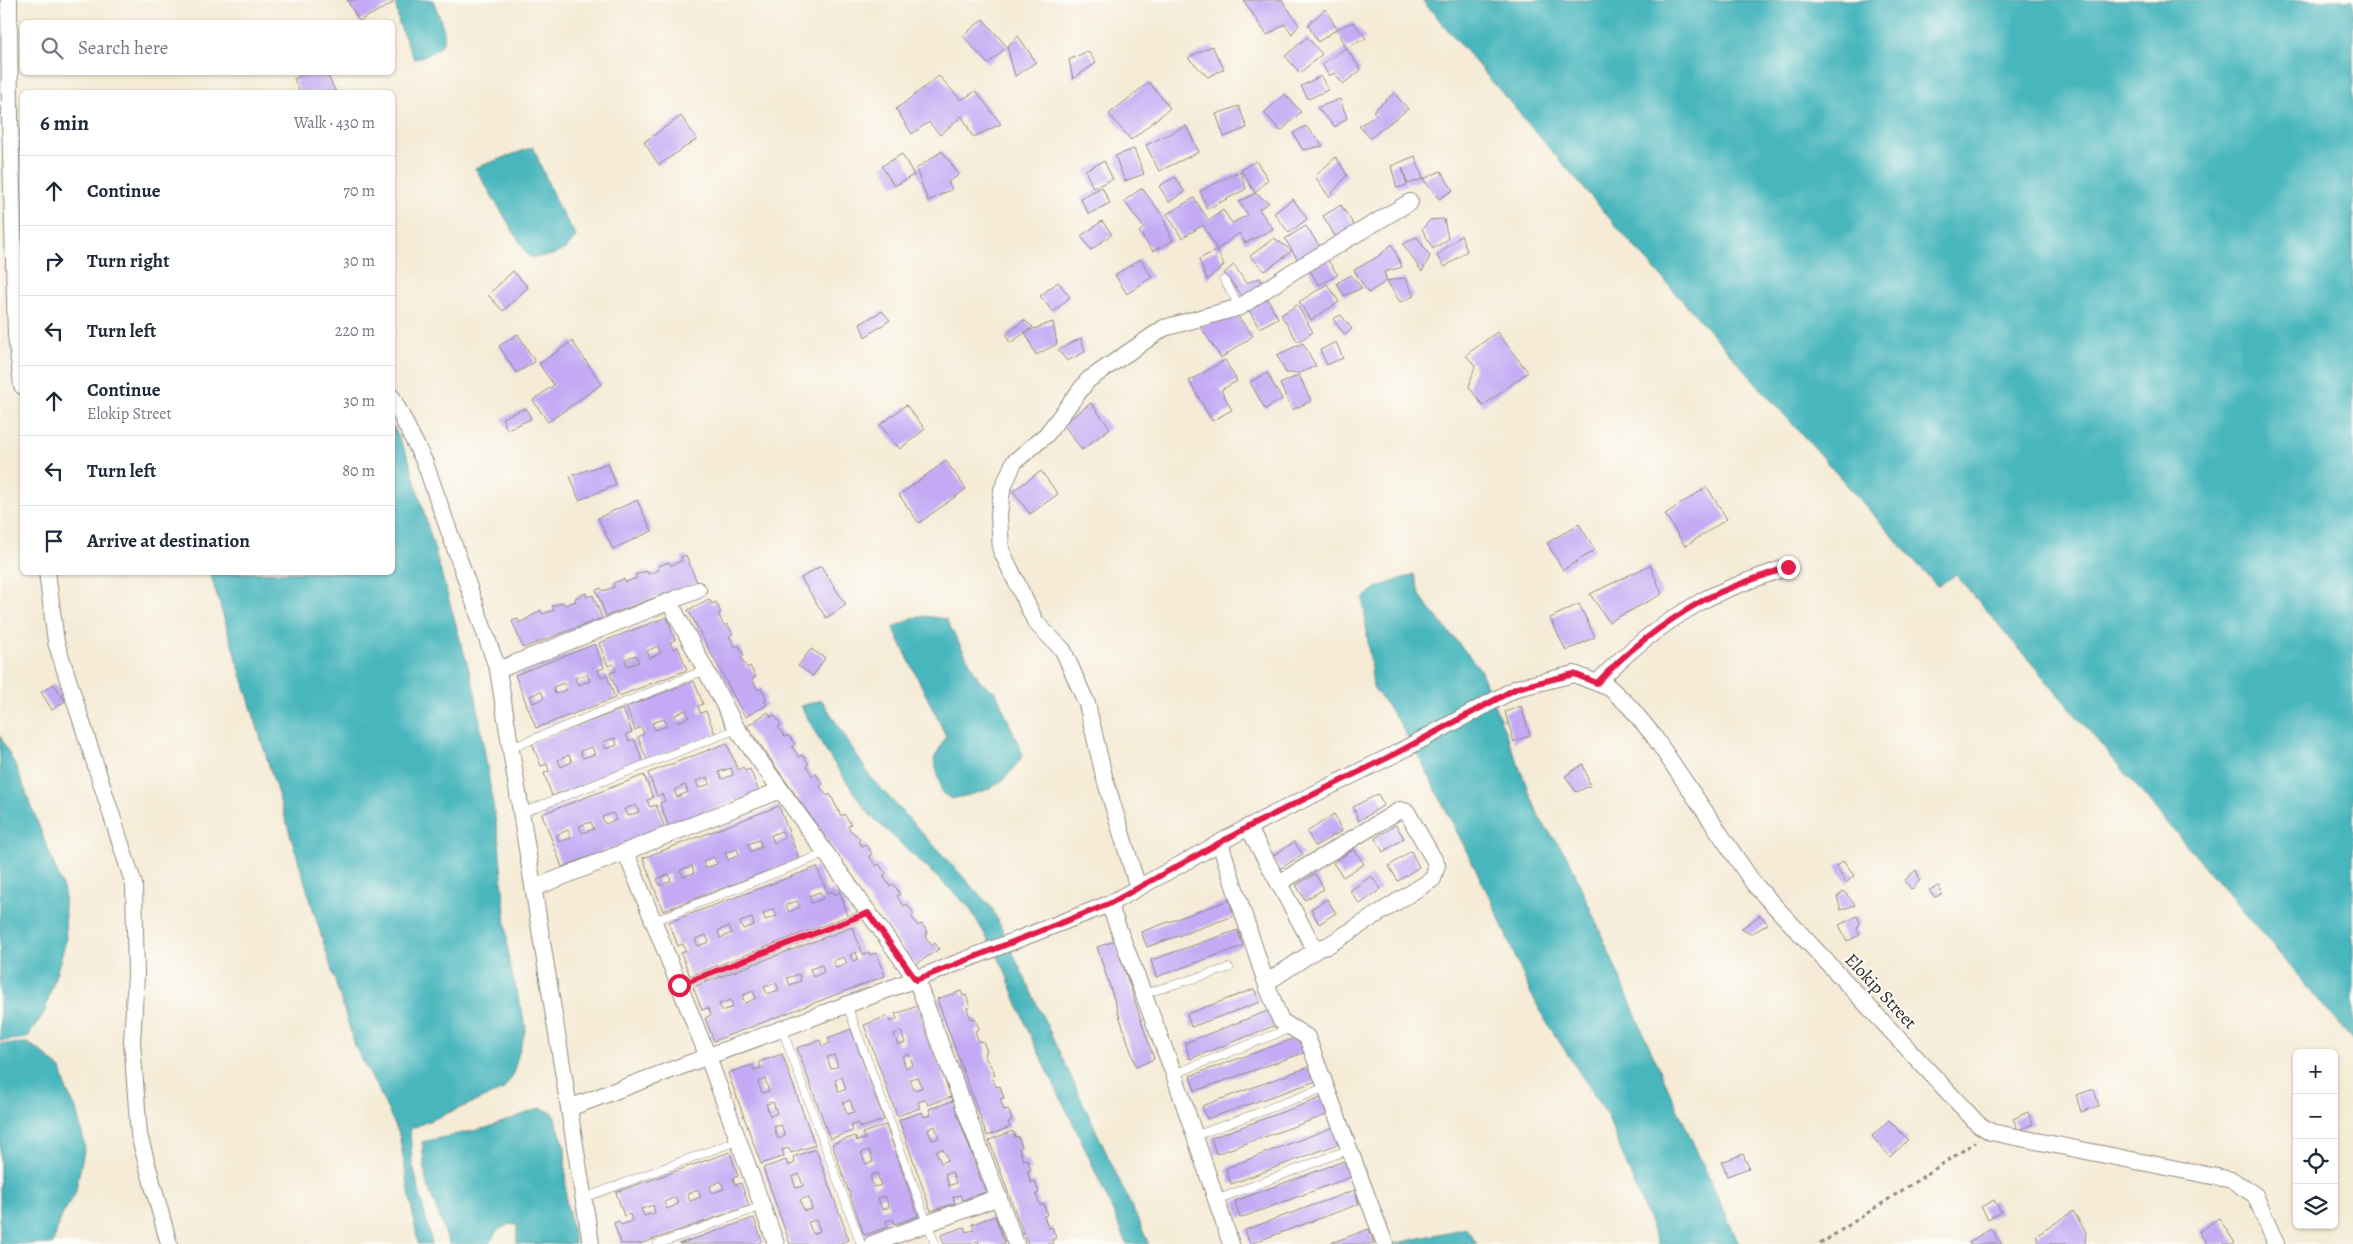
<!DOCTYPE html>
<html lang="en">
<head>
<meta charset="utf-8">
<style>
  body { margin:0; font-family:Alegreya,serif; background:#f6f6f7; color:#1f2937 }
  .controls { position:absolute; right:15px; bottom:15px; display:grid; overflow:hidden; border-radius:8px; box-shadow:0 1px 4px #0004 }
  .controls button { width:45px; height:45px; display:grid; place-items:center; padding:0; border:0; border-bottom:1px solid #e0e1e3; background:#fff; color:#1f2937; font:25px sans-serif }
  .stop { position:absolute; width:15px; height:15px; margin:-11px; border:4px solid #e11d48; border-radius:50%; background:#fff }
  .stop.end { background:#e11d48; border-color:#fff; box-shadow:0 1px 5px #0008 }
  .list { margin:0; padding:0; list-style:none }
  h2 { display:flex; justify-content:space-between; align-items:center; height:65px; margin:0; padding:0 20px; font-size:21px }
  h2 small { font-size:16px; font-weight:400; color:#747a83 }
  .list li { display:grid; grid-template-columns:32px 1fr auto; gap:15px; align-items:center; box-sizing:border-box; height:70px; padding:0 20px; border-top:1px solid #e0e1e3 }
  .list b { display:block; font-size:19px; white-space:nowrap }
  .list p { margin:0; font-size:16px; white-space:nowrap; color:#747a83 }
  .list em { font-size:16px; font-style:normal; color:#747a83 }
  .icon { flex:none; width:28px; height:28px; fill:none; stroke:currentColor; stroke-width:2; stroke-linecap:round; stroke-linejoin:round }
  .map { position:relative; flex:none; width:2353px; height:1244px; overflow:hidden }
  .search { position:absolute; background:#fff; box-shadow:0 1px 4px #0004; left:20px; top:20px; width:375px; height:55px; display:flex; align-items:center; gap:12px; box-sizing:border-box; padding:0 18px; border-radius:8px; color:#747a83; font-size:19px }
  .panel { position:absolute; background:#fff; box-shadow:0 1px 4px #0004; left:20px; top:90px; width:375px; height:485px; border-radius:8px }
  .map>svg:first-child { display:block }
</style>
</head>
<body>
<div class="map">
<svg width="2353" height="1244" viewBox="0 0 2353 1244">
  <rect width="100%" height="100%" fill="#fdfcf7"/>
  <filter id="ink" filterUnits="userSpaceOnUse"><feTurbulence type="fractalNoise" baseFrequency=".02" numOctaves="2"/><feDisplacementMap in="SourceGraphic" scale="10" xChannelSelector="R" yChannelSelector="G"/><feConvolveMatrix kernelMatrix="1 2 1 2 8 2 1 2 1" color-interpolation-filters="sRGB"/></filter>
  <filter id="wash" filterUnits="userSpaceOnUse"><feTurbulence type="fractalNoise" baseFrequency=".0096" numOctaves="4" result="noise"/><feDisplacementMap in="SourceGraphic" scale="20" xChannelSelector="R" yChannelSelector="G"/><feGaussianBlur stdDeviation="1.12" result="paint"/><feColorMatrix in="noise" values="0 0 0 0 0 0 0 0 0 0 0 0 0 0 0 0 0 1.4 0 .05"/><feComposite in="paint" operator="in"/></filter>
  <g filter="url(#wash)">
    <rect width="100%" height="100%" fill="#f5ebd6"/>
    <path fill="#47b6bd" stroke="#397074" d="M395 0H433C446 35 456 47 414 59L399 24Z
      M1422 0H2353V1040L1956 575 1937 586 1624 235Z
      M533 147 557 204 576 236C565 255 550 257 529 257L475 168Z
      M393 426 408 457 475 691 499 842 509 962 526 1028 512 1077 503 1090 410 1129 412 1162 432 1244H418L399 1134 379 1091 356 1049 210 573 392 572Z
      M1414 574 1420 595 1429 608 1480 669 1540 819 1569 859 1646 1039 1739 1244H1658L1606 1113 1547 1023 1529 990 1493 904 1425 768 1397 719 1373 687 1363 598 1376 588Z
      M925 616 946 619 981 683 996 692 1023 755C1001 789 989 791 951 799L942 793 934 759 946 736 893 628 910 619Z
      M822 700 871 778 992 908 1149 1244H1127L1084 1146 1029 1033 1003 966 969 907 868 813 823 747 801 706Z
      M0 736 17 769 64 891 66 941 44 1013 27 1038 0 1041Z
      M27 1043 38 1049 61 1069 67 1091 76 1109 85 1146 75 1194 60 1219 53 1244H0V1044Z
      M541 1108 553 1113 565 1147 566 1199 575 1244H517V1225L509 1224 497 1231 489 1244H449L426 1181 422 1142 486 1128Z
      M1466 1228 1477 1244H1393Z"/>
    <g id="blocks">
      <path fill="#c4aaf4" fill-rule="evenodd" d="M347 0H391L393 3 359 21Z
        M1246 0H1282L1299 25 1292 34 1285 24 1267 35 1244 1Z
        M1325 9 1337 29 1318 42 1308 25Z
        M983 19 1007 47 1018 36 1036 62 1015 76 1007 47 988 64 963 36Z
        M1353 22 1366 38 1346 48 1337 29Z
        M1307 37 1322 54 1300 73 1285 56Z
        M1212 46 1224 69 1208 77 1188 58Z
        M1346 48 1361 70 1343 84 1334 73 1329 76 1322 64Z
        M1088 51 1096 63 1073 79 1069 60Z
        M307 72H326L336 92H300L294 79Z
        M939 76 961 100 976 91 1001 124 973 137 962 116 940 135 929 122 912 134 896 109Z
        M1321 76 1328 90 1308 99 1301 86Z
        M1149 82 1170 108 1131 140 1109 114Z
        M1394 93 1408 109 1370 138 1359 126 1377 115 1373 111Z
        M1285 94 1301 112 1281 131 1264 113Z
        M1340 99 1347 118 1335 127 1317 108Z
        M1239 106 1247 128 1224 137 1216 114Z
        M681 116 697 139 659 165 644 142Z
        M1186 126 1199 152 1159 171 1146 145Z
        M1306 126 1323 146 1303 150 1293 133Z
        M1134 149 1144 174 1125 181 1115 156Z
        M942 151 959 175 948 182 952 189 928 201 916 169Z
        M902 154 914 175 894 186 882 166Z
        M1415 156 1423 179 1441 171 1453 190 1439 199 1423 179 1408 184 1402 167 1407 185 1397 188 1391 166Z
        M1336 157 1347 175 1329 197 1315 176Z
        M1104 161 1113 179 1093 188 1085 170Z
        M1256 161 1268 179 1255 193 1241 170Z
        M1240 171 1246 189 1207 209 1200 191Z
        M1175 177 1185 192 1169 202 1159 186Z
        M1102 187 1110 203 1089 214 1080 198Z
        M1142 188 1162 215 1173 241 1153 251 1139 232 1144 228 1124 201Z
        M1255 193 1269 203 1259 209 1273 229 1245 243 1239 233 1217 250 1224 265 1207 280 1199 259 1217 250 1203 225 1182 238 1167 214 1194 198 1209 221 1223 210 1232 223 1248 215 1239 202Z
        M1293 199 1307 219 1289 233 1274 213Z
        M1341 205 1355 227 1337 239 1323 216Z
        M1444 219 1448 239 1433 249 1422 229 1430 220Z
        M1102 221 1112 234 1091 250 1081 236Z
        M1306 226 1323 251 1301 265 1285 239Z
        M1461 235 1467 251 1445 267 1437 256Z
        M1417 237 1430 256 1422 272 1403 244Z
        M1274 238 1292 251 1265 271 1250 256Z
        M1392 244 1402 267 1384 272 1387 281 1368 293 1354 270 1379 256Z
        M1326 258 1338 275 1319 285 1308 268Z
        M1140 259 1152 277 1127 294 1115 275Z
        M1234 265 1246 283 1260 278 1264 287 1243 297 1224 273Z
        M513 271 528 287 503 311 488 295Z
        M1351 275 1362 288 1344 296 1337 283Z
        M1405 278 1414 296 1400 302 1387 281Z
        M1058 282 1070 297 1053 312 1040 296Z
        M1327 284 1339 302 1311 320 1299 302Z
        M1266 296 1278 318 1259 328 1247 307Z
        M1297 305 1313 332 1298 342 1281 315Z
        M882 311 890 320 865 337 860 324Z
        M1237 315 1253 336 1221 358 1200 326Z
        M1341 315 1352 329 1345 335 1333 319Z
        M1024 320 1033 327 1010 343 1006 335Z
        M1053 322 1057 344 1036 355 1025 332Z
        M1497 332 1528 372 1483 406 1469 387 1475 366 1466 355Z
        M518 334 535 362 516 373 499 346Z
        M1081 338 1085 352 1067 361 1058 350Z
        M572 341 602 384 548 422 533 400 554 385 539 364Z
        M1336 342 1343 358 1327 365 1320 350Z
        M1303 343 1316 366 1300 373H1286L1277 355Z
        M1225 360 1237 381 1221 390 1232 410 1212 421 1189 381Z
        M1267 373 1282 399 1265 409 1250 382Z
        M1299 375 1311 401 1292 410 1280 384Z
        M1091 403 1110 428 1082 450 1063 424Z
        M906 405 925 429 900 449 880 425Z
        M526 408 531 419 507 429 502 418Z
        M946 461 966 489 919 523 899 495Z
        M608 463 616 485 579 500 570 476Z
        M1041 471 1058 494 1030 514 1013 491Z
        M1707 487 1727 519 1685 546 1665 514Z
        M637 500 652 531 613 549 598 518Z
        M1579 524 1595 550 1563 570 1547 543Z
        M686 555 697 582 606 616 596 590 601 588 603 591 614 587 613 583 624 579 625 582 637 578 635 575 647 571 648 574 654 572 659 570 658 566 669 562 671 565 682 561 681 557Z
        M1650 565 1662 594 1609 622 1590 594Z
        M821 566 846 605 826 618 801 578Z
        M586 593 587 597 593 595 602 618 523 648 512 621 518 619 520 623 541 610 542 614 554 610 552 606 563 602 565 605 576 601 575 598Z
        M709 599 712 604 716 602 721 613 718 614 724 626 727 624 733 634 729 636 732 641 735 647 739 645 744 656 741 657 744 663 747 668 750 666 756 677 752 679 758 690 761 688 767 699 764 700 767 705 745 717 688 610Z
        M1579 604 1595 637 1566 651 1550 618Z
        M667 617 675 640 670 642 673 649 678 647 687 670 619 696 610 673 616 671 615 667 613 664 608 666 599 643ZM658 646 661 653 650 658 647 651ZM636 655 639 662 627 666 625 659Z
        M595 644 604 668 598 670 599 673 601 677 607 675 615 698 536 728 515 675ZM587 674 590 681 578 685 575 678ZM564 683 567 690 555 694 553 687ZM541 691 544 698 533 703 530 696Z
        M811 649 825 658 813 676 798 666Z
        M694 681 703 704 698 706 700 713 706 711 715 734 647 760 638 737 644 734 641 727 635 730 626 707ZM686 710 689 717 678 722 675 715ZM664 719 667 726 655 730 652 723Z
        M54 684 65 701 52 710 41 692Z
        M1521 706 1530 735 1514 742 1505 712Z
        M623 709 632 732 626 734 629 741 634 739 643 762 552 796 544 773 549 771 547 764 541 766 532 743ZM615 738 617 745 606 749 603 742ZM592 747 595 754 583 758 580 751ZM569 755 572 762 561 767 558 760Z
        M768 712 771 717 774 715 778 720 781 725 778 727 785 737 788 735 792 740 795 744 792 747 799 757 802 755 809 764 806 766 813 776 816 774 823 784 820 786 827 796 830 794 841 816 844 814 851 824 848 826 851 831 861 839 858 841 862 846 865 844 869 849 872 854 869 856 876 866 879 864 886 874 883 876 890 886 893 884 897 889 900 894 897 896 900 901 904 906 907 904 914 914 911 916 918 926 921 924 925 928 928 934 925 936 932 946 935 943 939 949 915 965 747 726Z
        M727 743 738 770 743 767 745 771 750 769 759 792 668 826 660 803 665 801 662 794 657 796 648 773ZM731 768 733 775 722 779 719 772ZM708 777 710 784 699 788 696 781ZM685 785 688 792 677 797 674 790Z
        M1583 764 1590 786 1576 792 1565 776Z
        M644 775 653 798 647 800 650 807 656 805 665 828 562 867 542 814ZM636 805 639 812 627 816 624 809ZM613 813 616 820 605 824 602 817ZM591 822 594 829 582 833 579 826ZM568 830 571 838 559 842 557 835Z
        M1378 794 1384 805 1359 821 1353 807Z
        M779 806 799 859 663 911 643 858ZM782 831 785 838 774 843 771 835ZM759 840 762 847 751 851 748 844ZM737 849 739 855 728 860 725 853ZM714 857 717 864 705 868 703 861ZM692 866 694 873 683 877 680 870ZM669 874 671 881 660 886 657 879Z
        M1334 814 1342 831 1315 846 1307 832Z
        M1396 825 1404 838 1383 852 1375 838Z
        M1294 842 1303 854 1280 869 1271 857Z
        M1354 849 1364 864 1343 877 1333 863Z
        M1411 851 1419 867 1398 881 1389 866Z
        M1843 861 1854 876 1846 883 1836 866Z
        M817 867 827 893 833 891 834 895 840 892 848 916 690 976 681 953 686 951 683 944 678 946 669 922ZM820 892 823 899 811 903 809 896ZM797 901 800 907 789 912 786 905ZM774 909 777 916 765 920 763 913ZM752 918 754 925 743 929 740 922ZM729 926 732 933 720 938 718 931ZM706 935 709 942 698 946 695 939Z
        M1916 870 1920 880 1912 890 1904 881Z
        M1315 874 1324 889 1305 900 1296 885Z
        M1371 876 1381 889 1360 904 1350 891Z
        M1939 886 1942 894 1935 897 1929 890Z
        M1844 891 1855 905 1841 910 1837 897Z
        M1327 899 1336 913 1319 924 1311 909Z
        M1229 900 1234 916 1147 947 1141 932Z
        M1760 915 1768 924 1751 934 1741 929Z
        M1857 916 1860 922 1857 930 1860 935 1847 941 1839 925Z
        M852 927 863 954 869 952 870 955 876 953 885 976 714 1041 705 1018 711 1015 708 1008 702 1010 693 987ZM856 952 858 959 853 961 850 955ZM844 957 847 964 836 968 833 961ZM822 965 824 972 813 977 810 969ZM799 974 801 981 790 985 787 978ZM776 983 779 990 767 994 764 987ZM753 991 756 998 745 1003 742 996ZM731 1000 733 1007 722 1011 719 1004Z
        M1238 930 1243 946 1156 977 1151 960Z
        M1115 941 1154 1059 1136 1067 1097 947Z
        M1254 989 1260 1002 1191 1027 1187 1014Z
        M961 991 963 996 966 995 970 1007 967 1008 969 1014 971 1019 975 1018 979 1029 975 1031 979 1042 983 1041 987 1052 984 1053 986 1059 993 1069 995 1075 992 1076 994 1082 996 1087 1000 1086 1004 1098 1000 1099 1004 1110 1008 1109 1012 1120 1008 1122 1010 1127 987 1136 937 999Z
        M918 1006 951 1097 928 1105 926 1099 922 1101 918 1102 920 1108 897 1116 864 1025 888 1016 890 1022 897 1019 895 1014ZM901 1031 905 1043 898 1045 894 1034ZM909 1054 913 1065 906 1068 902 1056ZM917 1077 922 1088 914 1090 910 1079Z
        M1270 1010 1276 1025 1190 1059 1185 1043Z
        M851 1029 884 1120 860 1128 858 1123 855 1124 851 1125 853 1131 830 1139 797 1048 820 1040 822 1046 826 1045 830 1043 828 1038ZM834 1055 838 1066 831 1069 827 1057ZM842 1077 846 1089 839 1092 835 1080ZM850 1100 854 1112 847 1114 843 1103Z
        M1301 1036 1306 1052 1195 1091 1190 1076Z
        M782 1054 815 1145 791 1153 789 1148 782 1150 784 1156 761 1164 728 1073 752 1065 754 1070 761 1068 759 1062ZM765 1079 769 1091 762 1093 758 1082ZM773 1102 777 1113 770 1116 766 1104ZM781 1125 785 1136 778 1139 774 1127Z
        M1314 1065 1319 1080 1207 1119 1202 1106Z
        M2094 1089 2099 1106 2081 1112 2076 1095Z
        M1324 1097 1329 1114 1216 1154 1211 1138Z
        M953 1101 985 1192 962 1200 960 1195 956 1196 953 1197 955 1203 931 1211 899 1120 922 1112 924 1117 931 1115 929 1109ZM935 1126 939 1138 932 1140 928 1129ZM943 1149 948 1160 941 1163 936 1151ZM952 1172 956 1183 949 1186 945 1174Z
        M2028 1112 2033 1124 2018 1130 2013 1119Z
        M1889 1120 1908 1140 1890 1157 1872 1136Z
        M886 1125 918 1216 895 1224 893 1219 886 1221 888 1227 864 1235 832 1144 855 1136 857 1141 865 1139 862 1133ZM869 1150 873 1162 866 1164 861 1153ZM877 1173 881 1185 874 1187 870 1176ZM885 1196 889 1207 882 1210 878 1198Z
        M1336 1126 1341 1143 1231 1184 1226 1168Z
        M1013 1131 1015 1137 1018 1136 1022 1147 1019 1148 1023 1160 1027 1159 1029 1164 1031 1170 1027 1171 1031 1183 1035 1181 1039 1193 1036 1194 1040 1205 1044 1204 1047 1215 1044 1216 1048 1228 1052 1227 1056 1238 1052 1239 1054 1244H1028L1018 1219 989 1140Z
        M816 1149 849 1240 838 1244H790L763 1168 786 1160 788 1166 795 1163 793 1157ZM799 1174 803 1186 796 1188 792 1177ZM808 1197 812 1209 804 1211 800 1200ZM816 1220 820 1231 813 1234 808 1222Z
        M730 1152 738 1176 733 1178 735 1185 741 1183 749 1206 640 1244H621L614 1223 619 1221 621 1225 632 1221 630 1214 624 1216 616 1192ZM721 1181 724 1189 712 1193 710 1186ZM698 1190 701 1197 690 1201 687 1194ZM676 1197 678 1204 667 1209 664 1202ZM653 1205 655 1213 644 1216 641 1209Z
        M1743 1154 1749 1168 1727 1176 1722 1162Z
        M1344 1161 1351 1177 1240 1218 1235 1201Z
        M1355 1190 1359 1204 1250 1244 1245 1230Z
        M1994 1200 2001 1212 1988 1219 1981 1207Z
        M2073 1211 2086 1232 2085 1244H2040L2036 1236Z
        M995 1216 1005 1244H979L978 1241 970 1244H944L941 1235 964 1227 966 1232 974 1230 972 1224Z
        M754 1218 762 1241 757 1244H679Z
        M2219 1218 2235 1243 2233 1244H2207L2199 1231Z
        M1990 1228 2002 1244H1969V1243Z
        M1369 1229 1374 1244H1328Z"/>
    </g>
  </g>
  <g filter="url(#ink)">
    <use href="#blocks" fill-opacity="0" stroke="#908b80" stroke-width="1"/>
    <g fill="none" stroke-linecap="round" stroke-linejoin="round">
      <g stroke="#908b80" stroke-width="9">
        <path id="lane" d="M1224 280 1240 307
          M511 748 705 670
          M521 813 737 729
          M654 921 826 853
          M679 985 868 913
          M1143 994 1229 968
          M847 1005 935 1244
          M782 1029 861 1244
          M1174 1074 1291 1028
          M1195 1136 1327 1087
          M584 1198 739 1140
          M1216 1200 1350 1149
          M658 1244 762 1206"/>
      </g>
      <g stroke="#908b80" stroke-width="18">
        <path id="street" d="M9 0 10 116 16 335 22 386
          M392 397 425 463 498 670 591 1244
          M47 572 56 642 134 885 136 975 132 1042 139 1135 169 1244
          M669 601 737 729 916 979 1016 1244
          M498 670 698 590
          M1597 683C1628 650 1663 623 1702 601 1727 587 1761 577 1787 567
          M1248 827 1312 944 1319 948 1327 946 1433 879 1437 865 1407 812 1400 810 1279 883
          M1220 843 1266 983
          M626 853 708 1057 776 1244
          M534 888 781 790
          M1138 888 1104 776 1087 704 1063 650 1036 623 1001 550 999 515 1002 490 1014 462 1046 435 1088 380 1164 328 1240 307 1292 272 1410 202
          M1109 904 1174 1074 1231 1244
          M1319 948 1266 983 1281 1021 1307 1037 1385 1244
          M569 1108 916 979 1109 904 1248 827 1397 753 1517 688 1574 674 1610 688 1630 707 1653 735 1754 884 1978 1124 1991 1132 2232 1180 2255 1195 2276 1244
          M872 1244 999 1197"/>
      </g>
      <path stroke="#908b80" stroke-width="3" stroke-dasharray="4 4" stroke-linecap="butt" d="M1820 1244 1976 1142"/>
      <use href="#lane" stroke="#fff" stroke-width="8"/>
      <use href="#street" stroke="#fff" stroke-width="16"/>
    </g>
  </g>
  <g fill="none" stroke-linecap="round" stroke-linejoin="round" filter="url(#ink)">
    <path stroke="#e11d48" stroke-width="6" d="M679 985 868 913 916 980 1109 904 1248 827 1397 753 1517 688 1574 674 1597 683C1628 650 1663 623 1702 601 1727 587 1761 577 1788 567"/>
  </g>
  <g text-anchor="middle" dominant-baseline="central" stroke-width="4" stroke-linejoin="round" paint-order="stroke">
    <g font-size="18" fill="#2b2b2b" stroke="#fdfcf7">
      <text transform="translate(1881 991) rotate(47)">Elokip Street</text>
    </g>
  </g>
</svg>
<div class="controls">
<button>+</button>
<button>−</button>
<button><svg class="icon" aria-label="locate" viewBox="0 0 24 24"><circle cx="12" cy="12" r="6"/><path d="M12 2v4M12 18v4M2 12h4M18 12h4"/></svg></button>
<button><svg class="icon" aria-label="layers" viewBox="0 0 24 24"><path d="M12 4l9 5-9 5-9-5zM3 14l9 5 9-5"/></svg></button>
</div>
<div class="stop" style="left:679px;top:985px"></div>
<div class="stop end" style="left:1788px;top:567px"></div>
<div class="search"><svg class="icon" aria-label="search" viewBox="0 0 24 24"><circle cx="10" cy="10" r="6"/><path d="M15 15l6 6"/></svg>Search here</div>
<section class="panel">
<h2>6 min<small>Walk · 430 m</small></h2>
<ul class="list">
<li><svg class="icon" aria-label="ahead" viewBox="0 0 24 24"><path d="M12 20V5M6 11l6-6 6 6"/></svg><div><b>Continue</b></div><em>70 m</em></li>
<li><svg class="icon" aria-label="right" viewBox="0 0 24 24"><path d="M7 20v-9h11M14 6l5 5-5 5"/></svg><div><b>Turn right</b></div><em>30 m</em></li>
<li><svg class="icon" aria-label="left" viewBox="0 0 24 24"><path d="M17 20v-9H6M10 6l-5 5 5 5"/></svg><div><b>Turn left</b></div><em>220 m</em></li>
<li><svg class="icon" aria-label="ahead" viewBox="0 0 24 24"><path d="M12 20V5M6 11l6-6 6 6"/></svg><div><b>Continue</b><p>Elokip Street</p></div><em>30 m</em></li>
<li><svg class="icon" aria-label="left" viewBox="0 0 24 24"><path d="M17 20v-9H6M10 6l-5 5 5 5"/></svg><div><b>Turn left</b></div><em>80 m</em></li>
<li><svg class="icon" aria-label="arrive" viewBox="0 0 24 24"><path d="M6 21V4h12l-3 4 3 4H6"/></svg><div><b>Arrive at destination</b></div></li>
</ul>
</section>
</div>
</body>
</html>
